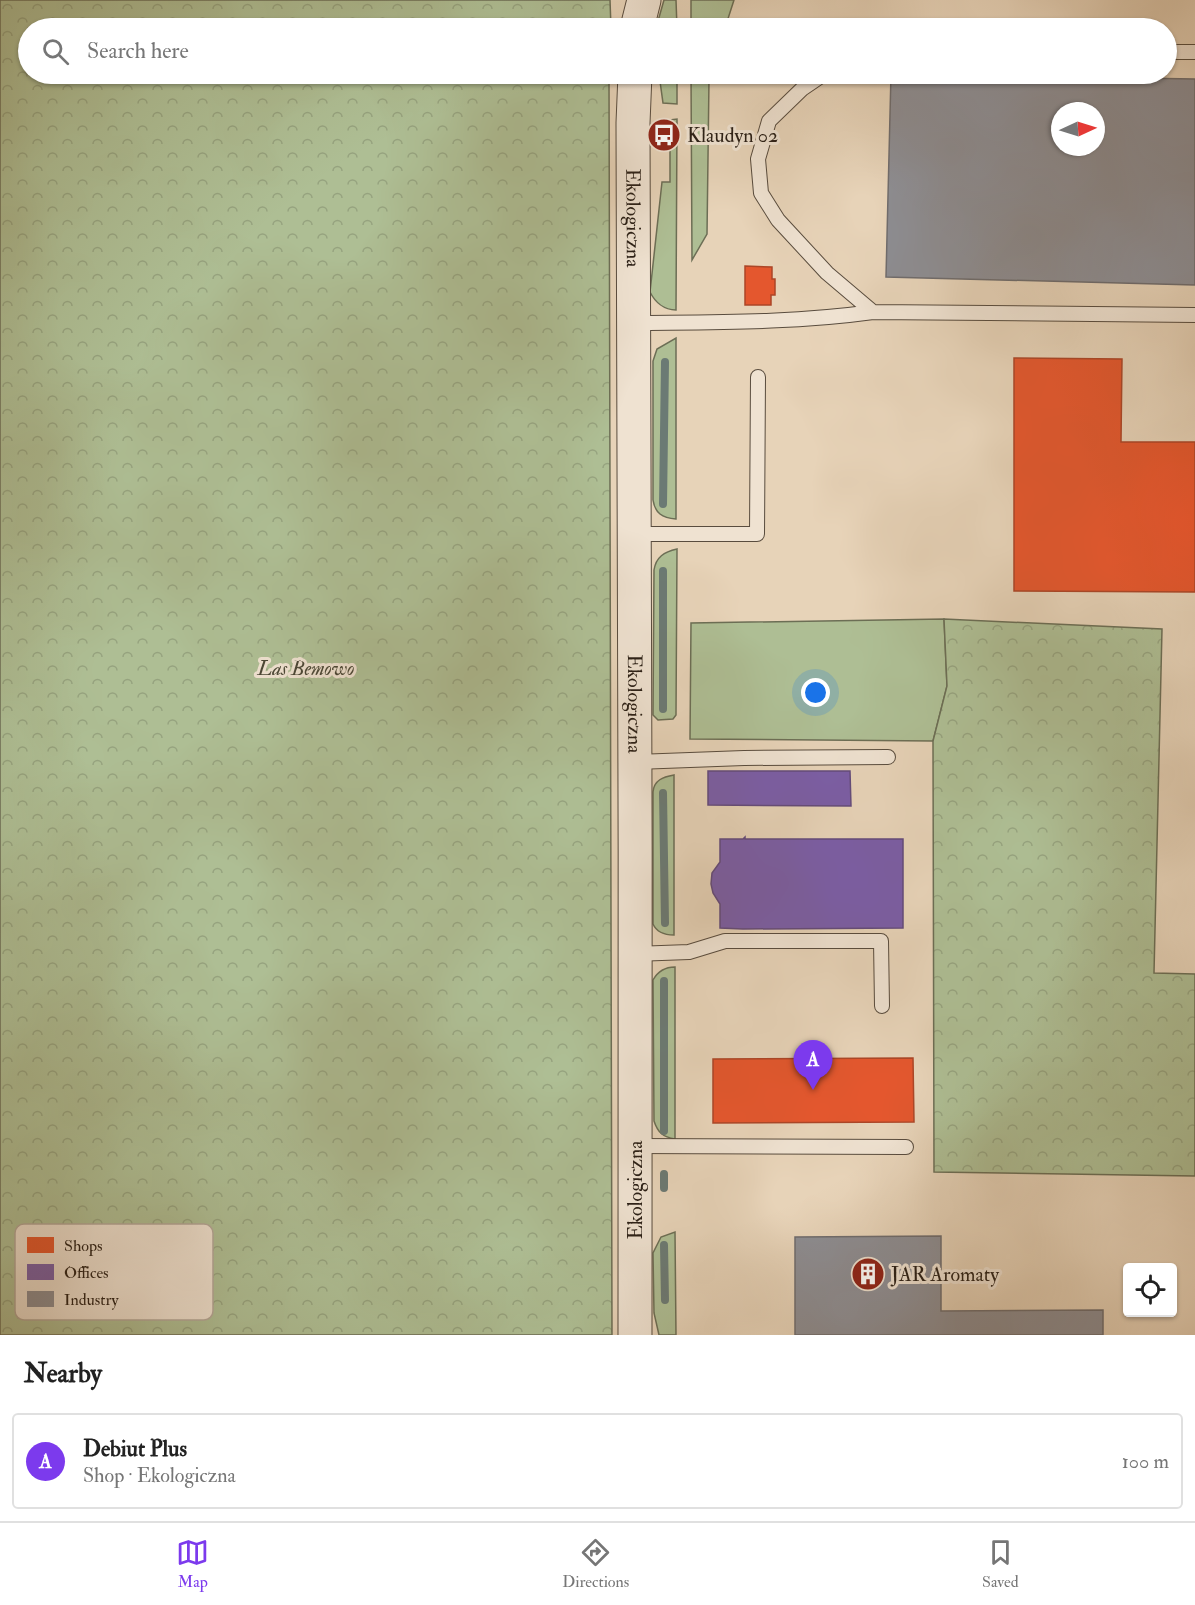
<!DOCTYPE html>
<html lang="en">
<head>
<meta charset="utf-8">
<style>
  body { margin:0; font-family:"IM FELL Double Pica",serif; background:#f2f2f2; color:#222 }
  .controls { position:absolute; right:18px; bottom:18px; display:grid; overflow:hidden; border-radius:6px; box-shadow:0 2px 4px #0004 }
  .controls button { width:54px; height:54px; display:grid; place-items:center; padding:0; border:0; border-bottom:2px solid #e0e0e0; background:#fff; color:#222; font:30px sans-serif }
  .compass { position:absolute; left:1051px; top:102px; width:54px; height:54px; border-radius:50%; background:#fff; box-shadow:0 2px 4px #0004; rotate:86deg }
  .you { position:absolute; left:816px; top:693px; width:21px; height:21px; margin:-15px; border:4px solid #fff; border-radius:50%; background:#1a73e8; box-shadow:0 0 0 9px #1a73e833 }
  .badge { display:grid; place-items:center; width:39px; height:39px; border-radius:50%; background:#7c3aed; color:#fff; font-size:20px; font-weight:700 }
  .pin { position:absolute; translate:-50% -50px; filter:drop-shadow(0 2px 3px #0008) }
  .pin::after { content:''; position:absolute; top:32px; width:21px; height:18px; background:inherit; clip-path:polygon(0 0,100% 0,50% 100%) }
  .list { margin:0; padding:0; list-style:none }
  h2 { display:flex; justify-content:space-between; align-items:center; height:78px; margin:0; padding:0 24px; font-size:26px }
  h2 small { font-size:20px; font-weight:400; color:#767676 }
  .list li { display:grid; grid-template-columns:39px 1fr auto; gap:18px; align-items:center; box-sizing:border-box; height:96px; margin:0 12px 12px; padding:0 12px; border:2px solid #e0e0e0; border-radius:6px }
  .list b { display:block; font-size:22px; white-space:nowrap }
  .list p { margin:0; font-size:20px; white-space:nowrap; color:#767676 }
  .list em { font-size:20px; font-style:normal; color:#767676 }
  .icon { flex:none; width:33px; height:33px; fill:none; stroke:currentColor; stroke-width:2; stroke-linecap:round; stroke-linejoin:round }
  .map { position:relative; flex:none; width:1195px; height:1335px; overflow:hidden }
  .search { position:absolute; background:#fff; box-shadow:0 2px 4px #0004; left:18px; right:18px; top:18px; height:66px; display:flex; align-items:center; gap:15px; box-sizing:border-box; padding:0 21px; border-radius:33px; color:#767676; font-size:22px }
  .sheet { height:186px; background:#fff }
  nav { display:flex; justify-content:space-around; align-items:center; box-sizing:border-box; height:84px; border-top:2px solid #e0e0e0; background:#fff; font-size:16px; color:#767676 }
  nav a { display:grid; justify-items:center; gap:3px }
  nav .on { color:#7c3aed }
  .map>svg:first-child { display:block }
</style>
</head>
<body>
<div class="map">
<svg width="1195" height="1335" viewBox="0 0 1195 1335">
  <defs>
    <pattern id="forest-crowns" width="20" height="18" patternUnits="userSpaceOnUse" patternTransform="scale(1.5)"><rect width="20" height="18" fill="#aebe94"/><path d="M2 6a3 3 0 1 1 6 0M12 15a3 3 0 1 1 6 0" fill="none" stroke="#96a37f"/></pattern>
  </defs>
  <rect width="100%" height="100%" fill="#e7d3b8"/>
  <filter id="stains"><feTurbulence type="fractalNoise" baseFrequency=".00333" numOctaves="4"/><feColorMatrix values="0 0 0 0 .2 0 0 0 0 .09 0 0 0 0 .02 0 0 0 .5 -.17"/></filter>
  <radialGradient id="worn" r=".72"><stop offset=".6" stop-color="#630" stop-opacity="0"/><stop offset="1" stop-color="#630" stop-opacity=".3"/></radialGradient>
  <path fill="#aebe94" stroke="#6c6e55" stroke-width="1.5" d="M664 0H676L677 28H656Z
    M691 0H734L725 28H691Z
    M659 74H677V104L663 103Z
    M691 74H711L709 80 707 234 692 260Z
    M677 119 676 310C664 310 655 302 650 292L662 182H670V120Z
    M676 338V519C662 518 655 513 653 500V361L657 349Z
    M677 549 676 715 673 719 658 720 653 715 654 570C656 557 664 552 677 549Z
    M944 619 947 686 933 741 690 739 691 623Z
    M674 775V935C665 935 657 933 653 924V792C654 780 663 777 674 775Z
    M675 967V1139C663 1137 658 1133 654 1121L653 980C658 971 665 967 675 967Z
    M675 1232 676 1335H659L654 1313 653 1253 661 1237Z"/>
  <path fill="url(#forest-crowns)" stroke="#6c6e55" stroke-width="1.5" d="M0 0H610L611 28H28V74H609L612 1335H0Z
    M944 619 1162 629 1154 973 1195 974V1176L934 1172 933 741 947 686Z"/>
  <path fill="#e4572e" stroke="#ac4627" stroke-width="1.5" d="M745 266 772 267V279H775V295H771V305H745Z
    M1014 358 1122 359 1121 442H1195V592L1014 591Z
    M913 1058 914 1122 713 1123V1059Z"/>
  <path fill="#7b5ea7" stroke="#634b7c" stroke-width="1.5" d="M708 771H850L851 806 708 805Z
    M745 837V839H903V928L743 929 720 928V904L713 893 711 884 712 873 720 862V839H743Z"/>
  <path fill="#8d8d92" stroke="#6f6c6d" stroke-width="1.5" fill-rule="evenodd" d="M891 74 1195 79V285L886 277ZM1060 111H1096V147H1060Z
    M941 1236V1311L1103 1310V1335H795V1237Z"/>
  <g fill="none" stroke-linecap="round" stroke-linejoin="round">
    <path stroke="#6b7a74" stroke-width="8" d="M663 504 665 362
      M663 571V709
      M663 793 665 923
      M664 981V1131
      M664 1188V1174
      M664 1245 665 1300"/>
    <g stroke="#594c3e" stroke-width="16">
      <path id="service" d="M1166 52H1195
        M824 74 802 89 769 121 758 159 761 193 778 220 827 273 873 312
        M635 323C714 322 794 323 873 312L1195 315
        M635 534H757L758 377
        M636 762 744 758 888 757
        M634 954 689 952 725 941H881L882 1006
        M635 1146 906 1147"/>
    </g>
    <g stroke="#594c3e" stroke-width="35">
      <g id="tertiary">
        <path d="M637 28 644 0"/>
        <path id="s1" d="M635 74 633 123C636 527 635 931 635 1335"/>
      </g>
    </g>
    <use href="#service" stroke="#efe2d1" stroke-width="14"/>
    <use href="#tertiary" stroke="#efe2d1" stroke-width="33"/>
  </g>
  <defs>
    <g id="bus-disc" transform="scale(1.725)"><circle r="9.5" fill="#8f2418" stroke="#efe2d1"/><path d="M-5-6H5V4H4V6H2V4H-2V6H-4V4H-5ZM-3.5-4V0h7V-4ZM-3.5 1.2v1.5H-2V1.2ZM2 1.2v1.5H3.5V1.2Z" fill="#fff"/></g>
    <g id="building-disc" transform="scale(1.725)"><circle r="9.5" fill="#8f2418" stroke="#efe2d1"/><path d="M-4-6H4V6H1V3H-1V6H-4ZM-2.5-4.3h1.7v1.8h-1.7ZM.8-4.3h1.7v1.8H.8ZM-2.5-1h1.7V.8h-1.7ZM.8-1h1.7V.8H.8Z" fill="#fff"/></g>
  </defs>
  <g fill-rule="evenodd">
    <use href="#bus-disc" x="664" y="135"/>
    <use href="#building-disc" x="868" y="1274"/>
  </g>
  <g text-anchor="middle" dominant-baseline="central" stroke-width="6" stroke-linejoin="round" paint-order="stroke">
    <g font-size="20" fill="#2a1f16" stroke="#efe2d1" text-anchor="start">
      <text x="687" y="135">Klaudyn 02</text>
      <text x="891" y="1274">JAR Aromaty</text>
    </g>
    <g font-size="20" fill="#2a1f16" stroke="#efe2d1">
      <text stroke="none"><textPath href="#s1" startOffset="144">Ekologiczna</textPath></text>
      <text stroke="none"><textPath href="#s1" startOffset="630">Ekologiczna</textPath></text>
      <text transform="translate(635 1190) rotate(-90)">Ekologiczna</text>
    </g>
    <g font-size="20" font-style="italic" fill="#4b4736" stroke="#efe2d1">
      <text x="306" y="668">Las Bemowo</text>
    </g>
  </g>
  <rect x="15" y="1224" width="198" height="96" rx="9" fill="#efe2d1" stroke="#b4a899" stroke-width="1.5"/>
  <rect x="27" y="1237" width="27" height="16" fill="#e4572e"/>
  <rect x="27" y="1264" width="27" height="16" fill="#7b5ea7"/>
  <rect x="27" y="1291" width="27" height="16" fill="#8d8d92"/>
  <g font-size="16" fill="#2a1f16">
    <text x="64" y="1251">Shops</text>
    <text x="64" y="1278">Offices</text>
    <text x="64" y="1305">Industry</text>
  </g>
  <rect width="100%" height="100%" filter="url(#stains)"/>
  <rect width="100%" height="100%" fill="url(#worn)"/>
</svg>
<div class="controls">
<button><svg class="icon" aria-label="locate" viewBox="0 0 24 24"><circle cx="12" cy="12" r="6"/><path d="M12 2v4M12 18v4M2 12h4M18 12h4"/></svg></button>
</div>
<svg class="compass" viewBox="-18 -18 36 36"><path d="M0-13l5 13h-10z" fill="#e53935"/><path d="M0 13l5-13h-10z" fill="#767676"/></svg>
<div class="you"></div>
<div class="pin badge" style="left:813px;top:1090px">A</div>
<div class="search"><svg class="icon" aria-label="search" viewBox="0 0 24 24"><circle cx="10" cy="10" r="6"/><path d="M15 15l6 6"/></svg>Search here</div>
</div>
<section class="sheet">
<h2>Nearby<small></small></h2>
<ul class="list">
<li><span class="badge">A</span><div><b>Debiut Plus</b><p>Shop · Ekologiczna</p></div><em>100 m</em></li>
</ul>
</section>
<nav>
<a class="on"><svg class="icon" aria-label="map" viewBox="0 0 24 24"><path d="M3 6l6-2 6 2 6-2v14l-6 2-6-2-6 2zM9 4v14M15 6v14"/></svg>Map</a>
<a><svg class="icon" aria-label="directions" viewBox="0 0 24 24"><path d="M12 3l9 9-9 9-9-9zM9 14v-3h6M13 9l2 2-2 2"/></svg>Directions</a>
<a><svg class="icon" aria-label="saved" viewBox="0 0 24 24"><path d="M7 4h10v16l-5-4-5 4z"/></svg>Saved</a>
</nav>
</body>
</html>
